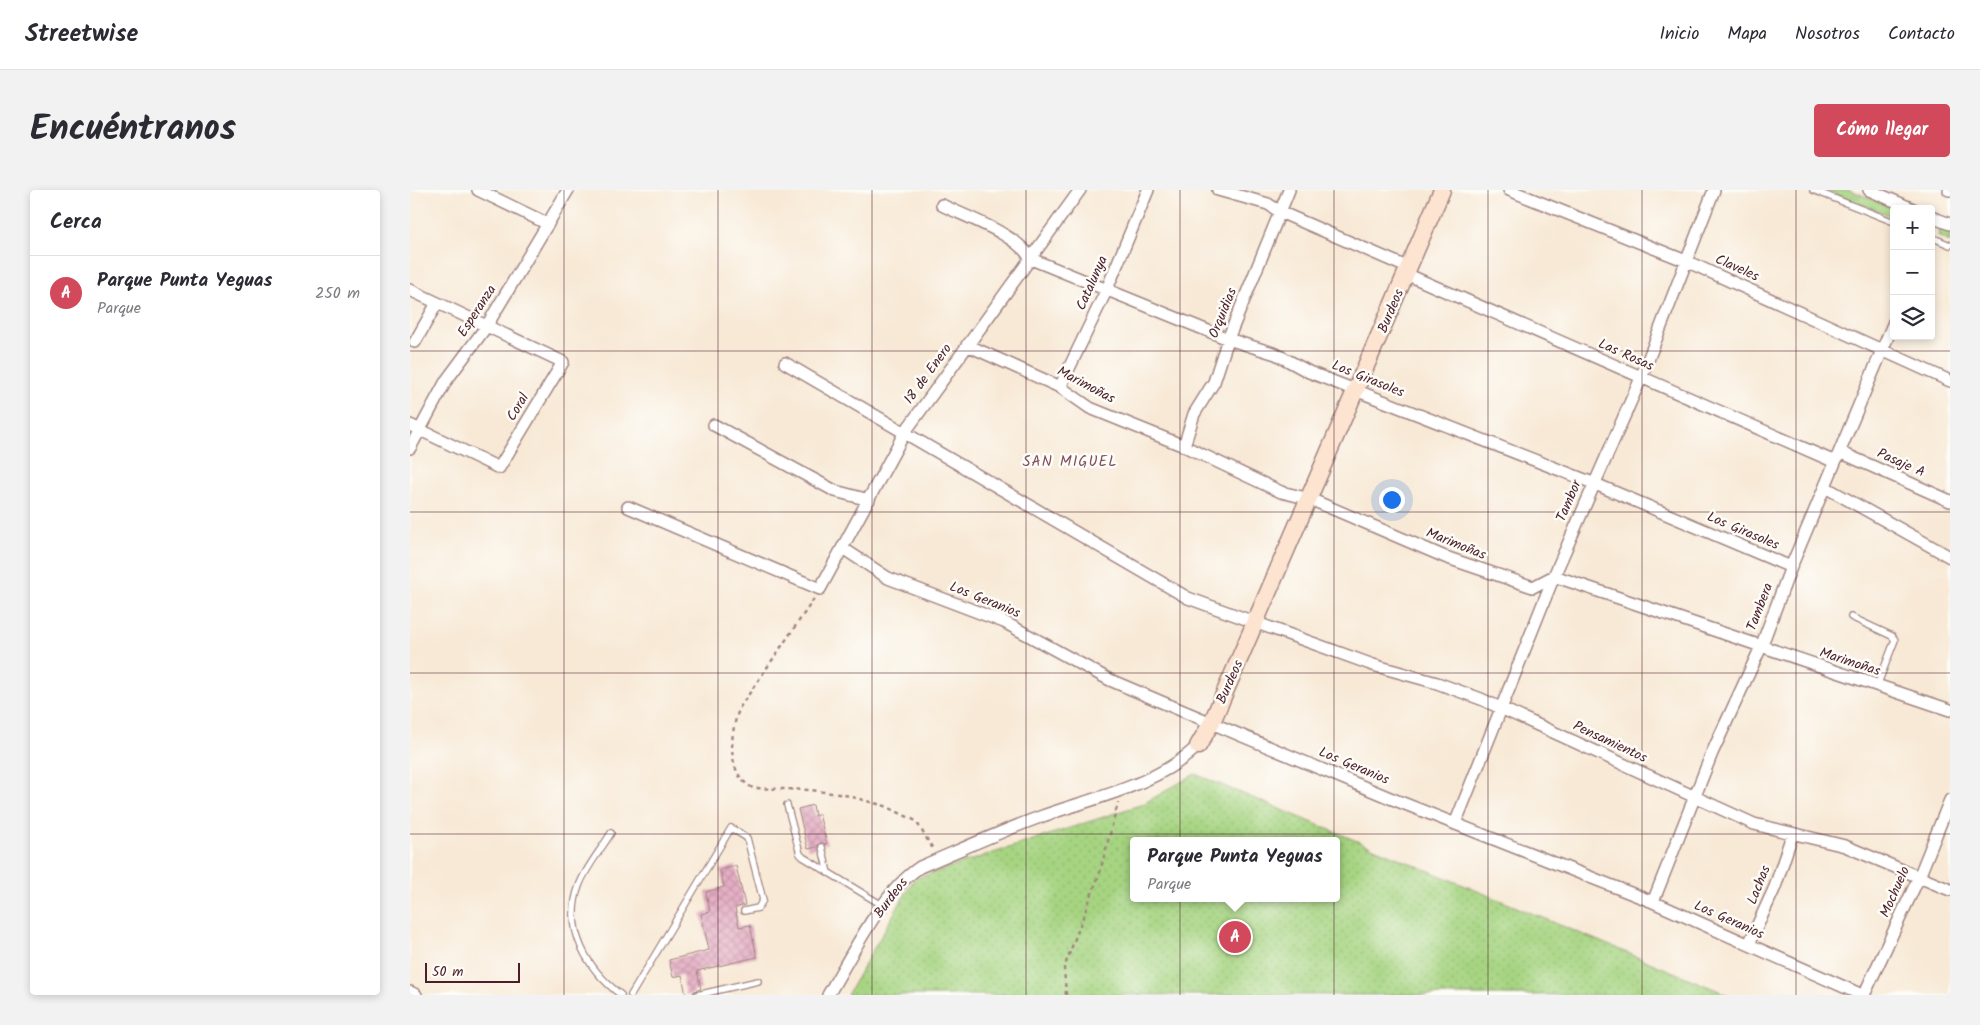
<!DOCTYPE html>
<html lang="es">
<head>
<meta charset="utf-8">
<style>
  body { margin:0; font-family:Kalam,sans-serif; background:#f2f2f3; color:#2b2b33 }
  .controls { position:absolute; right:15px; top:15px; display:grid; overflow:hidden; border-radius:5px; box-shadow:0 2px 8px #0003 }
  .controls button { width:45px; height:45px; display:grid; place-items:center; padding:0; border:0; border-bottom:1px solid #e1e1e2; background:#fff; color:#2b2b33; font:25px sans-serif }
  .scale { position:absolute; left:15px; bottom:12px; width:95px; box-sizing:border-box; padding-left:5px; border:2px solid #4a1f2b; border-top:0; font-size:14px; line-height:18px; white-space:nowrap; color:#4a1f2b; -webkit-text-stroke:4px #fdfcf7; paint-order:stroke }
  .you { position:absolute; left:981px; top:309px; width:18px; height:18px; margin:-12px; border:4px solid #fff; border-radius:50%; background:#1a73e8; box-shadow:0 0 0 8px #1a73e833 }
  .badge { display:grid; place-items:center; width:32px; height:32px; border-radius:50%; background:#d1495b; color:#fff; font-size:16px; font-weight:700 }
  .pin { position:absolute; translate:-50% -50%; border:2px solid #fff; box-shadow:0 1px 5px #0006 }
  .popup { position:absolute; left:720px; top:647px; width:210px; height:65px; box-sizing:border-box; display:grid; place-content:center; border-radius:5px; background:#fff; filter:drop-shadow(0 1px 4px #0005); font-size:16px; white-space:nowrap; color:#7c7c81 }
  .popup b { font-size:19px; color:#2b2b33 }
  .popup::after { content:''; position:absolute; left:50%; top:100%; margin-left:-10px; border:10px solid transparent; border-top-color:#fff }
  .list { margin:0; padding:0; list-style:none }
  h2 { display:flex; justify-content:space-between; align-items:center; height:65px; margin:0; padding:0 20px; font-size:21px }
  h2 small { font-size:16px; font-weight:400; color:#7c7c81 }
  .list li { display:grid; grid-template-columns:32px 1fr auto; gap:15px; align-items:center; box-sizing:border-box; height:75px; padding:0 20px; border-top:1px solid #e1e1e2 }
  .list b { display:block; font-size:19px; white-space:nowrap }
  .list p { margin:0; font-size:16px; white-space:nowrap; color:#7c7c81 }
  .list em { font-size:16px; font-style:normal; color:#7c7c81 }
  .icon { flex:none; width:28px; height:28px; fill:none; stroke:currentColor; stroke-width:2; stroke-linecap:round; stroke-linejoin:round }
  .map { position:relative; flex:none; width:1540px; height:805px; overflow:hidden; border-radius:5px }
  header { display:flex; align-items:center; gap:30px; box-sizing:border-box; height:70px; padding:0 25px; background:#fff; border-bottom:1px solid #e1e1e2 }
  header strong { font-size:24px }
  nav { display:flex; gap:28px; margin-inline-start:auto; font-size:18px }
  .intro { display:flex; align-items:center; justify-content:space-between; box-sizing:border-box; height:120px; padding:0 30px }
  h1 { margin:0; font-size:35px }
  .button { padding:12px 22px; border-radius:5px; background:#d1495b; color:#fff; font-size:18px; font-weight:700 }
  main { display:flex; gap:30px; padding:0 30px }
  aside { flex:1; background:#fff; border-radius:5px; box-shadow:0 2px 8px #0003 }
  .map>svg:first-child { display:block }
</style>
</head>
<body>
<header>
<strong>Streetwise</strong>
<nav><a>Inicio</a><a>Mapa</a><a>Nosotros</a><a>Contacto</a></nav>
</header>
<div class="intro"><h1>Encuéntranos</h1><a class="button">Cómo llegar</a></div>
<main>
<aside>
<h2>Cerca<small></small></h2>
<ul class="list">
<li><span class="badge">A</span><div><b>Parque Punta Yeguas</b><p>Parque</p></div><em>250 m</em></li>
</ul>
</aside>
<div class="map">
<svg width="1540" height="805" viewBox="0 0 1540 805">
  <defs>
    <pattern id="grass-tufts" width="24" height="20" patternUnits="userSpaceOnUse" patternTransform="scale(1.25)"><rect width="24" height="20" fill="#a6d481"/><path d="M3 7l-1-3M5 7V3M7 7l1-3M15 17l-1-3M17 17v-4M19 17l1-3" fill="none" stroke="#90b670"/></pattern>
    <pattern id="park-dots" width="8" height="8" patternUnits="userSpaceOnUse" patternTransform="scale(1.25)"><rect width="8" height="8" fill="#a6d481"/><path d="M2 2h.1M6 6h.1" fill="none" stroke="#90b670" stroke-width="1.8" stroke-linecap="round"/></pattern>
    <pattern id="building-cross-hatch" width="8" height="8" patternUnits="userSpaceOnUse" patternTransform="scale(1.25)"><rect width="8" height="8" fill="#e4adc3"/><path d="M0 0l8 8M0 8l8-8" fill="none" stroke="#c594a8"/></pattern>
  </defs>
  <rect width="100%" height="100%" fill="#fdfcf7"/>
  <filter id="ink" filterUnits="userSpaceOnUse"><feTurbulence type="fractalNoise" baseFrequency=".02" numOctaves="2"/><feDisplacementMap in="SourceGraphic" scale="10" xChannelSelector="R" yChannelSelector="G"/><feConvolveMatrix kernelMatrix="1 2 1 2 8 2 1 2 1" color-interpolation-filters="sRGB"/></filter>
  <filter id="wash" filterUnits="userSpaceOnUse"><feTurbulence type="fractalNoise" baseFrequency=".0096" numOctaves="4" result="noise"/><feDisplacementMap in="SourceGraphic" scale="20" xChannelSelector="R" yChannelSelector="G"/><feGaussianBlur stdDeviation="1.12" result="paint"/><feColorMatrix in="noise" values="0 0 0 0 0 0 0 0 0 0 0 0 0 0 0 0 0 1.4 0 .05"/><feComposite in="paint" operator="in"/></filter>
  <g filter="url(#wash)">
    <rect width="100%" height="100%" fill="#f8e9d6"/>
    <path fill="url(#grass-tufts)" stroke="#787a56" d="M1415 0H1440L1485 19 1484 27Z
      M1530 39 1540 42V52L1528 46Z"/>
    <path fill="url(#park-dots)" stroke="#787a56" fill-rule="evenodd" d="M785 584 1319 805H437L504 689 733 614ZM724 651H926V708H724Z"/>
    <g id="blocks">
      <path fill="url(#building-cross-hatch)" d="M403 615 405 626 409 624 417 654 410 653 407 657 398 659 388 619Z
        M326 676 335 715 325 718 329 737 340 735 347 767 287 781 291 799 284 801 282 805H276L272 785 263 787 259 770 299 760 291 724 300 722 296 702 314 697 310 680Z"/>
    </g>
  </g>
  <g filter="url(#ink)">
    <use href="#blocks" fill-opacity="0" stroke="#a18480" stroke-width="1"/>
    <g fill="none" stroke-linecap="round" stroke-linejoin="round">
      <g stroke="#a18480" stroke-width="8">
        <path id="lane" d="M1403 0 1484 32
          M1521 47 1540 55
          M1441 427 1482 446 1485 450 1467 496
          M377 615 390 664 393 667 472 715
          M201 643C191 660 176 677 169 696 153 739 177 779 211 805
          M412 657 418 683
          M221 805 321 638 337 648 353 710 348 718 334 721
          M287 805 348 791"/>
      </g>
      <g stroke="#a18480" stroke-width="14">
        <path id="street" d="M68 0 138 34
          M808 0 858 14 870 22 999 78
          M1099 0 1276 71 1540 191
          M1459 0 1503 19
          M1539 0H1540
          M532 15C558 28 607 44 621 69L818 149 866 164 899 182 1183 293 1381 377
          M1521 27 1540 34
          M996 84 1425 272
          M0 100 153 172 89 278 0 235
          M5 152 27 113
          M557 155 650 197 680 218 774 256 871 302 900 309 1035 367 1123 397 1144 386 1540 520
          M375 173 778 408 963 475 1027 493 1071 509 1344 634 1435 656 1540 700
          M650 197 697 99 738 0
          M304 235 425 301 459 310
          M774 256 784 224 804 192 818 149 879 0
          M0 258 36 191 76 137 158 0
          M1430 262 1540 311
          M1415 297 1540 367
          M218 317 410 399 495 242 670 0
          M434 359 478 388 594 432 700 490 761 516 980 608 1243 712 1452 805
          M1045 634 1144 386 1231 188 1304 0
          M1243 712 1302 563 1351 457 1381 377 1484 132
          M1339 754 1365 697 1382 645
          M0 802 6 805
          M418 805C442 765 472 702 510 677 550 660 589 642 630 627 685 607 744 597 788 556
          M1454 805 1509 687 1540 610"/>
      </g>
      <g stroke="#a18480" stroke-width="19">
        <path id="secondary" d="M788 556 802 532 1032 0"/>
      </g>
      <path stroke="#a18480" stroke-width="2.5" stroke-dasharray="4 4" stroke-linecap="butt" d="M404 409 330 517C320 540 315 585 343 598L401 600 435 605 475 616 506 631 523 659
        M656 805 654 778 690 682 708 613"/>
      <use href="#lane" stroke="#fff" stroke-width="5.5"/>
      <use href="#street" stroke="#fff" stroke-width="11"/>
      <use href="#secondary" stroke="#fde4d1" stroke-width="16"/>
    </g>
  </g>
  <path fill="none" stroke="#4a1f2b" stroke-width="1" stroke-opacity="0.55" d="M154 0V805M308 0V805M462 0V805M616 0V805M770 0V805M924 0V805M1078 0V805M1232 0V805M1386 0V805M0 161H1540M0 322H1540M0 483H1540M0 644H1540"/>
  <g text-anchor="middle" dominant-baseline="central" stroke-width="5" stroke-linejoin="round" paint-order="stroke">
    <g font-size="14" fill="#4a1f2b" stroke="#fdfcf7">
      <text transform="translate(1327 78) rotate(24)">Claveles</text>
      <text transform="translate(682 93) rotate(-66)">Catalunya</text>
      <text transform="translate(67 121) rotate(-57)">Esperanza</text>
      <text transform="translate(981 121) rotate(-67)">Burdeos</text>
      <text transform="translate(813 123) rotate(-68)">Orquidias</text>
      <text transform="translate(1216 165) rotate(24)">Las Rosas</text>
      <text transform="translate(518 184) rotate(-54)">18 de Enero</text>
      <text transform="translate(958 189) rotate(22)">Los Girasoles</text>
      <text transform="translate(676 195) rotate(28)">Marimoñas</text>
      <text transform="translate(108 217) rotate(-59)">Coral</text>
      <text transform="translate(1491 273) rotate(24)">Pasaje A</text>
      <text transform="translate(1159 311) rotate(-67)">Tambor</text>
      <text transform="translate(1333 341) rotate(23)">Los Girasoles</text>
      <text transform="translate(1046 354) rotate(22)">Marimoñas</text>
      <text transform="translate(575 410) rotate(22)">Los Geranios</text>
      <text transform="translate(1350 417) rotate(-69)">Tambera</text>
      <text transform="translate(1440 472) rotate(18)">Marimoñas</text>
      <text transform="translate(820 492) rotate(-66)">Burdeos</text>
      <text transform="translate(1200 552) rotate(25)">Pensamientos</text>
      <text transform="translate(944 576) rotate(23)">Los Geranios</text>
      <text transform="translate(1349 695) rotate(-68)">Lachas</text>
      <text transform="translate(1485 702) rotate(-66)">Mochuelo</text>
      <text transform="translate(481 708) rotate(-53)">Burdeos</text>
      <text transform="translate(1319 730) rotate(24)">Los Geranios</text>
    </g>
    <g font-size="15" letter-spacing="1" fill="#805160" stroke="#fdfcf7">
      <text x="660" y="272">SAN MIGUEL</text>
    </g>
  </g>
</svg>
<div class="controls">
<button>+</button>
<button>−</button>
<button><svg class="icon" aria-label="layers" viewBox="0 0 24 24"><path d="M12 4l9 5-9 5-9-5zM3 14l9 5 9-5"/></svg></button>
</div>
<div class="scale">50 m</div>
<div class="you"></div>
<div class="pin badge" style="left:825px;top:747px">A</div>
<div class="popup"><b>Parque Punta Yeguas</b>Parque</div>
</div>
</main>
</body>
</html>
